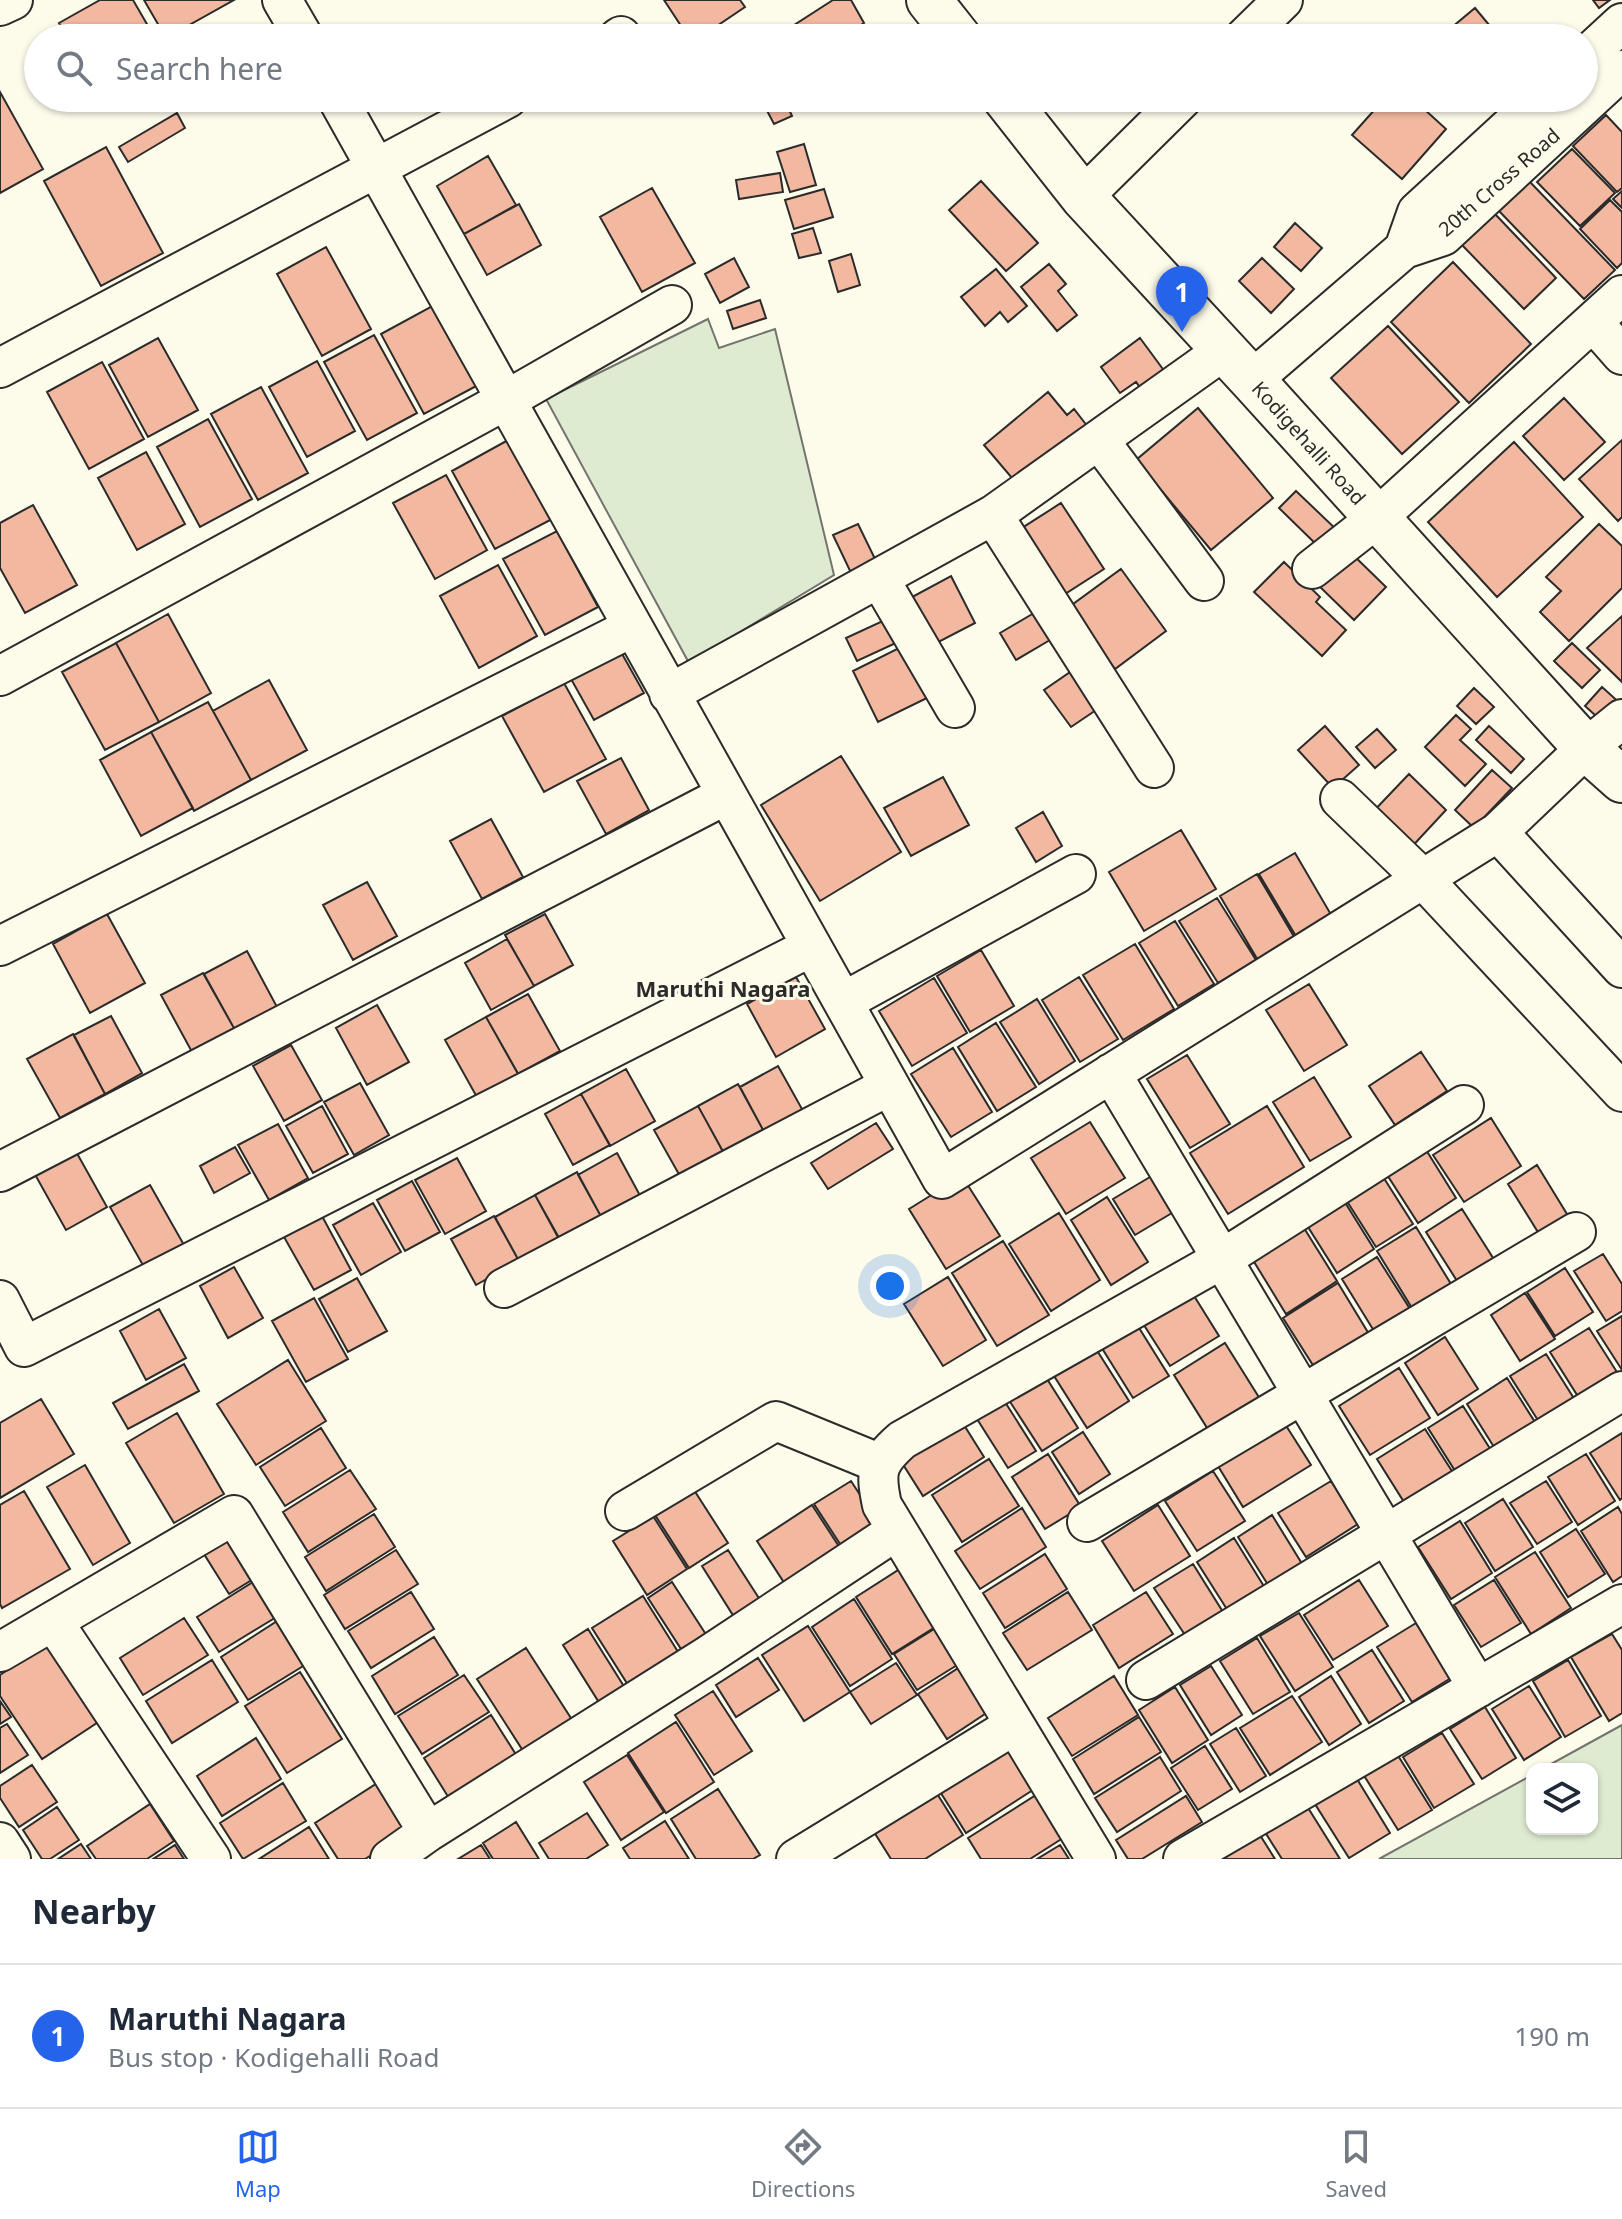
<!DOCTYPE html>
<html lang="en">
<head>
<meta charset="utf-8">
<style>
  body { margin:0; font-family:"Noto Sans",sans-serif; background:#f2f2f3; color:#1f2937 }
  .controls { position:absolute; right:24px; bottom:24px; display:grid; overflow:hidden; border-radius:16px; box-shadow:0 2px 6px #0004 }
  .controls button { width:72px; height:72px; display:grid; place-items:center; padding:0; border:0; border-bottom:2px solid #e0e1e3; background:#fff; color:#1f2937; font:40px sans-serif }
  .you { position:absolute; left:890px; top:1286px; width:28px; height:28px; margin:-20px; border:6px solid #fff; border-radius:50%; background:#1a73e8; box-shadow:0 0 0 12px #1a73e833 }
  .badge { display:grid; place-items:center; width:52px; height:52px; border-radius:50%; background:#2563eb; color:#fff; font-size:26px; font-weight:700 }
  .pin { position:absolute; translate:-50% -66px; filter:drop-shadow(0 2px 4px #0008) }
  .pin::after { content:''; position:absolute; top:42px; width:28px; height:24px; background:inherit; clip-path:polygon(0 0,100% 0,50% 100%) }
  .list { margin:0; padding:0; list-style:none }
  h2 { display:flex; justify-content:space-between; align-items:center; height:104px; margin:0; padding:0 32px; font-size:34px }
  h2 small { font-size:26px; font-weight:400; color:#747a83 }
  .list li { display:grid; grid-template-columns:52px 1fr auto; gap:24px; align-items:center; box-sizing:border-box; height:144px; padding:0 32px; border-top:2px solid #e0e1e3 }
  .list b { display:block; font-size:30px; white-space:nowrap }
  .list p { margin:0; font-size:26px; white-space:nowrap; color:#747a83 }
  .list em { font-size:26px; font-style:normal; color:#747a83 }
  .icon { flex:none; width:44px; height:44px; fill:none; stroke:currentColor; stroke-width:2; stroke-linecap:round; stroke-linejoin:round }
  .map { position:relative; flex:none; width:1622px; height:1859px; overflow:hidden }
  .search { position:absolute; background:#fff; box-shadow:0 2px 6px #0004; left:24px; right:24px; top:24px; height:88px; display:flex; align-items:center; gap:20px; box-sizing:border-box; padding:0 28px; border-radius:44px; color:#747a83; font-size:30px }
  .sheet { height:248px; background:#fff }
  nav { display:flex; justify-content:space-around; align-items:center; box-sizing:border-box; height:112px; border-top:2px solid #e0e1e3; background:#fff; font-size:22px; color:#747a83 }
  nav a { display:grid; justify-items:center; gap:4px }
  nav .on { color:#2563eb }
  .map>svg:first-child { display:block }
</style>
</head>
<body>
<div class="map">
<svg width="1622" height="1859" viewBox="0 0 1622 1859">
  <rect width="100%" height="100%" fill="#fdfbea"/>
  <path fill="#deebd1" stroke="#74746e" stroke-width="2" d="M708 319 719 348 775 329 834 575 689 663 546 399Z
    M1622 1725V1859H1379L1532 1775V1829H1592V1769H1542Z"/>
  <path fill="#f2b8a0" stroke="#2b2b2b" stroke-width="2" d="M100 0H133L155 38H68L59 23Z
    M144 0H234L166 38Z
    M664 0H740L745 7 699 38H689Z
    M833 0H851L864 23 839 38H774Z
    M1593 0H1610L1599 8Z
    M1475 8 1500 38H1439Z
    M0 92 43 169 0 193Z
    M768 98H784L792 116 774 124 762 101Z
    M1385 98H1412L1446 129 1402 179 1352 135Z
    M1485 98H1516L1497 113Z
    M177 113 185 128 128 162 119 147Z
    M1606 115 1622 132V188L1617 192 1573 146Z
    M804 144 816 185 790 192 777 152Z
    M106 147 163 253 101 286 44 181Z
    M1572 149 1615 193 1580 226 1537 182Z
    M488 156 516 205 464 234 437 186Z
    M780 173 783 192 739 199 736 180Z
    M981 181 1038 243 1006 271 949 210Z
    M1529 181 1615 270 1584 299 1499 211Z
    M652 188 695 263 642 292 600 217Z
    M824 189 833 217 794 229 785 200Z
    M1622 191V208L1613 199Z
    M1610 200 1622 212V263L1617 268 1580 229Z
    M519 204 541 245 487 275 464 234Z
    M1495 214 1556 278 1524 309 1462 245Z
    M1295 223 1322 248 1301 271 1274 247Z
    M813 228 821 253 799 258 792 234Z
    M326 247 371 329 322 356 277 274Z
    M851 254 860 285 838 292 829 261Z
    M734 258 749 287 720 303 705 274Z
    M1262 258 1294 289 1271 313 1239 281Z
    M1453 262 1531 344 1469 403 1391 322Z
    M1049 264 1066 284 1058 291 1077 315 1057 331 1021 287Z
    M996 269 1027 306 1008 322 1000 312 985 326 961 297Z
    M760 300 766 318 733 329 727 311Z
    M436 304 480 384 424 414 381 334Z
    M1388 326 1459 402 1402 454 1331 378Z
    M374 335 417 413 367 440 324 362Z
    M158 338 198 410 148 437 109 365Z
    M1140 338 1168 376 1144 393 1136 382 1120 393 1101 367Z
    M317 361 355 431 307 457 269 387Z
    M102 362 144 439 89 469 47 392Z
    M261 387 308 473 258 500 211 414Z
    M1048 392 1067 415 1074 409 1088 427 1018 485 984 445Z
    M1564 398 1605 442 1564 480 1523 436Z
    M1198 408 1273 498 1211 550 1136 460Z
    M208 419 252 499 200 527 157 447Z
    M510 439 554 518 495 549 452 471Z
    M1622 440V517L1618 521 1579 479Z
    M1514 442 1583 517 1497 597 1428 522Z
    M146 452 185 524 137 550 98 478Z
    M446 475 487 550 435 579 393 503Z
    M1296 491 1340 533 1323 551 1279 508Z
    M1061 503 1104 569 1054 601 1011 535Z
    M33 505 77 585 25 613 0 568V523Z
    M858 524 877 563 852 575 833 535Z
    M1599 524 1622 546V588L1569 641 1540 612 1561 591 1546 577Z
    M557 531 598 607 545 635 503 559Z
    M1348 550 1386 587 1354 620 1316 583Z
    M1284 562 1320 597 1316 602 1346 630 1322 656 1254 592Z
    M498 565 537 636 479 668 440 596Z
    M1121 569 1166 631 1115 669 1069 607Z
    M951 576 975 623 925 649 901 603Z
    M1034 613 1050 640 1016 660 1000 633Z
    M168 614 211 693 159 722 116 643Z
    M1622 616V682L1587 648Z
    M887 619 898 642 857 661 846 638Z
    M116 643 159 722 105 750 62 672Z
    M1572 643 1600 670 1582 688 1554 661Z
    M903 646 929 697 878 722 853 671Z
    M621 652 644 693 594 720 571 679Z
    M1076 668 1102 706 1071 727 1044 690Z
    M269 680 307 750 251 780 213 711Z
    M564 683 606 759 544 792 502 716Z
    M1602 687 1622 705 1606 725 1585 706Z
    M1474 688 1494 707 1476 724 1457 706Z
    M208 702 251 780 194 811 151 732Z
    M1456 715 1471 729 1460 740 1486 764 1465 786 1425 747Z
    M1325 726 1359 765 1333 788 1298 750Z
    M1489 726 1524 759 1511 773 1476 740Z
    M1377 729 1396 750 1375 768 1356 747Z
    M151 732 193 808 141 836 100 760Z
    M841 756 901 852 820 901 761 805Z
    M621 758 649 810 606 834 577 781Z
    M1492 770 1512 788 1474 828 1455 810Z
    M1409 774 1446 810 1406 853 1368 817Z
    M943 777 969 825 911 856 884 808Z
    M1043 812 1062 846 1036 862 1016 828Z
    M491 819 523 877 482 899 450 841Z
    M1181 830 1216 889 1144 931 1109 872Z
    M1295 853 1333 918 1297 938 1259 874Z
    M1257 874 1296 940 1259 962 1220 896Z
    M367 882 397 936 353 960 323 905Z
    M1217 898 1256 960 1218 983 1179 921Z
    M107 914 145 983 90 1013 53 944Z
    M545 914 573 965 534 986 505 935Z
    M1175 921 1214 984 1178 1006 1139 943Z
    M507 939 534 986 491 1010 465 963Z
    M1135 944 1174 1009 1123 1040 1083 975Z
    M981 950 1014 1006 970 1032 937 976Z
    M247 951 277 1007 235 1030 204 974Z
    M203 973 235 1030 192 1052 161 995Z
    M796 977 825 1029 776 1057 747 1004Z
    M1079 977 1118 1039 1080 1062 1042 1000Z
    M934 978 967 1033 912 1066 879 1011Z
    M1309 984 1347 1045 1304 1071 1266 1010Z
    M528 994 560 1051 518 1074 486 1017Z
    M1037 999 1075 1061 1039 1084 1000 1022Z
    M377 1005 409 1062 367 1085 336 1028Z
    M111 1016 142 1073 105 1094 74 1035Z
    M486 1017 520 1077 478 1099 445 1040Z
    M996 1023 1036 1087 997 1111 958 1047Z
    M73 1034 105 1094 60 1118 27 1059Z
    M291 1045 322 1100 284 1121 253 1066Z
    M953 1048 992 1112 951 1137 911 1074Z
    M1421 1052 1447 1091 1395 1125 1369 1086Z
    M1187 1055 1230 1124 1190 1148 1147 1079Z
    M778 1066 807 1118 768 1139 740 1087Z
    M626 1069 655 1121 610 1146 581 1094Z
    M1314 1077 1351 1137 1310 1161 1273 1102Z
    M360 1083 389 1135 354 1155 324 1102Z
    M738 1084 768 1139 728 1161 698 1106Z
    M581 1094 610 1145 573 1165 545 1114Z
    M322 1106 348 1154 313 1173 286 1126Z
    M698 1106 725 1155 681 1178 654 1130Z
    M1267 1106 1304 1167 1228 1214 1190 1153Z
    M1491 1118 1521 1166 1464 1202 1433 1155Z
    M1090 1122 1125 1178 1066 1214 1031 1158Z
    M876 1123 893 1149 828 1189 811 1163Z
    M278 1124 308 1178 269 1200 238 1145Z
    M1423 1145 1456 1198 1418 1223 1384 1170Z
    M235 1147 250 1173 214 1193 200 1166Z
    M74 1148 107 1207 66 1230 33 1171Z
    M617 1153 643 1201 604 1222 578 1175Z
    M457 1158 486 1211 445 1234 415 1180Z
    M1537 1165 1570 1219 1541 1237 1508 1184Z
    M577 1172 604 1222 563 1245 535 1195Z
    M1380 1172 1413 1224 1376 1247 1343 1195Z
    M1155 1174 1177 1210 1135 1235 1113 1199Z
    M962 1176 1000 1236 946 1269 909 1209Z
    M412 1181 440 1232 405 1251 377 1200Z
    M150 1185 184 1245 144 1267 110 1207Z
    M535 1195 559 1239 519 1261 495 1217Z
    M1341 1196 1374 1249 1337 1273 1303 1219Z
    M1107 1197 1148 1262 1111 1285 1071 1220Z
    M373 1203 401 1252 361 1275 333 1225Z
    M1462 1209 1495 1261 1459 1284 1426 1232Z
    M1059 1213 1100 1280 1051 1311 1009 1244Z
    M322 1216 351 1270 314 1290 284 1237Z
    M494 1216 519 1261 476 1285 451 1239Z
    M1299 1220 1337 1281 1286 1314 1248 1252Z
    M1416 1227 1451 1284 1412 1308 1377 1251Z
    M1003 1241 1049 1315 997 1346 952 1273Z
    M1603 1254 1622 1284V1311L1606 1321 1574 1271Z
    M1377 1257 1410 1309 1374 1331 1342 1279Z
    M234 1267 263 1318 228 1338 200 1286Z
    M1565 1268 1593 1312 1555 1336 1527 1292Z
    M948 1277 986 1340 943 1366 904 1304Z
    M357 1278 387 1331 348 1352 319 1299Z
    M1338 1283 1372 1339 1318 1373 1283 1318Z
    M1191 1291 1219 1336 1170 1366 1142 1322Z
    M1525 1293 1555 1339 1520 1361 1491 1315Z
    M314 1298 348 1359 306 1382 272 1321Z
    M159 1309 186 1358 146 1380 120 1331Z
    M1622 1316V1370L1597 1331Z
    M1136 1323 1169 1376 1133 1398 1100 1345Z
    M1589 1328 1622 1380 1584 1406 1550 1352Z
    M1445 1337 1478 1389 1438 1415 1405 1363Z
    M1091 1341 1129 1401 1087 1428 1049 1368Z
    M1225 1343 1260 1399 1209 1431 1174 1375Z
    M1546 1354 1580 1408 1544 1430 1510 1376Z
    M288 1360 326 1421 256 1465 217 1404Z
    M184 1364 199 1391 128 1429 113 1403Z
    M1399 1368 1430 1418 1370 1455 1339 1406Z
    M1042 1371 1078 1428 1042 1451 1005 1394Z
    M1507 1378 1540 1430 1499 1455 1467 1404Z
    M1000 1394 1036 1451 1008 1468 972 1411Z
    M41 1399 74 1454 0 1498V1423Z
    M1463 1406 1494 1455 1459 1477 1428 1428Z
    M177 1413 224 1494 174 1523 126 1443Z
    M959 1417 984 1457 923 1496 897 1455Z
    M1285 1424 1311 1465 1243 1507 1218 1466Z
    M321 1428 346 1468 285 1506 260 1467Z
    M1425 1429 1457 1479 1409 1510 1377 1459Z
    M1083 1432 1110 1474 1079 1494 1052 1452Z
    M1622 1433V1498L1620 1500 1590 1453Z
    M1048 1454 1081 1507 1045 1529 1012 1477Z
    M1586 1454 1615 1501 1578 1525 1548 1477Z
    M989 1459 1019 1506 962 1542 932 1495Z
    M85 1465 130 1543 93 1565 47 1487Z
    M350 1470 376 1509 308 1552 283 1512Z
    M1213 1471 1245 1521 1197 1551 1165 1501Z
    M851 1481 879 1524 842 1547 814 1504Z
    M1331 1481 1358 1524 1306 1557 1278 1513Z
    M1546 1481 1572 1522 1537 1544 1510 1503Z
    M694 1490 728 1543 689 1568 655 1515Z
    M24 1491 70 1569 2 1608 0 1604V1505Z
    M1503 1499 1533 1547 1495 1571 1465 1523Z
    M812 1505 840 1548 785 1584 757 1541Z
    M1158 1505 1190 1556 1134 1591 1102 1541Z
    M1618 1507 1622 1514V1576L1613 1582 1581 1531Z
    M1022 1508 1046 1547 980 1589 955 1551Z
    M374 1514 395 1547 326 1591 305 1557Z
    M1272 1515 1304 1567 1270 1588 1238 1537Z
    M653 1516 687 1569 647 1595 613 1541Z
    M1460 1521 1492 1573 1451 1599 1418 1547Z
    M1576 1529 1605 1574 1568 1597 1540 1552Z
    M238 1533 263 1573 229 1594 204 1554Z
    M1234 1538 1265 1588 1228 1611 1197 1562Z
    M396 1550 418 1584 345 1629 324 1595Z
    M728 1550 762 1603 736 1620 702 1566Z
    M1535 1552 1571 1608 1531 1634 1495 1577Z
    M1045 1554 1067 1589 1005 1628 983 1593Z
    M1193 1564 1223 1612 1185 1635 1154 1588Z
    M903 1567 940 1624 892 1654 856 1597Z
    M261 1577 283 1613 219 1652 197 1617Z
    M1359 1580 1388 1626 1333 1660 1304 1615Z
    M1494 1580 1521 1623 1481 1647 1454 1605Z
    M672 1582 707 1636 683 1652 648 1598Z
    M411 1592 434 1629 371 1668 348 1631Z
    M1068 1592 1092 1630 1027 1670 1003 1633Z
    M1146 1592 1173 1634 1119 1668 1093 1625Z
    M643 1596 680 1655 630 1688 592 1628Z
    M854 1599 892 1659 850 1686 812 1627Z
    M1299 1613 1333 1667 1295 1691 1260 1636Z
    M285 1616 313 1660 248 1700 221 1657Z
    M184 1618 208 1655 143 1695 120 1658Z
    M1416 1623 1451 1678 1412 1702 1377 1647Z
    M808 1626 850 1692 804 1721 762 1655Z
    M939 1626 962 1662 917 1690 894 1654Z
    M588 1629 625 1688 600 1704 563 1645Z
    M1612 1634 1622 1650V1713L1609 1721 1571 1657Z
    M57 1637 109 1715 42 1759 0 1696V1675Z
    M434 1637 458 1675 395 1714 372 1676Z
    M1257 1638 1290 1692 1253 1714 1220 1661Z
    M526 1648 576 1726 527 1757 477 1679Z
    M1372 1650 1404 1701 1369 1723 1337 1672Z
    M758 1658 779 1690 736 1717 716 1685Z
    M212 1660 238 1702 172 1743 146 1701Z
    M1568 1660 1601 1716 1565 1737 1533 1681Z
    M896 1663 917 1695 871 1724 850 1692Z
    M963 1665 991 1710 947 1739 918 1694Z
    M1211 1666 1242 1715 1211 1735 1180 1685Z
    M300 1672 342 1739 287 1773 245 1706Z
    M464 1675 489 1712 422 1754 398 1716Z
    M1114 1676 1138 1715 1072 1756 1048 1718Z
    M1331 1676 1361 1724 1329 1745 1299 1697Z
    M1529 1686 1561 1737 1524 1760 1492 1709Z
    M1175 1687 1208 1740 1172 1763 1139 1710Z
    M713 1691 752 1751 714 1775 675 1715Z
    M1292 1696 1322 1742 1270 1775 1240 1728Z
    M0 1701 11 1717 0 1724Z
    M1485 1707 1516 1758 1482 1779 1450 1729Z
    M491 1715 520 1761 452 1803 424 1758Z
    M1139 1717 1161 1752 1094 1794 1073 1759Z
    M676 1722 714 1782 666 1813 628 1753Z
    M7 1724 28 1755 0 1773V1728Z
    M1236 1728 1266 1776 1240 1792 1210 1744Z
    M1442 1733 1474 1784 1434 1808 1403 1757Z
    M256 1738 281 1779 222 1816 197 1776Z
    M1009 1746 1036 1788 966 1833 939 1790Z
    M1205 1746 1232 1789 1198 1810 1171 1768Z
    M1397 1754 1432 1810 1398 1830 1363 1774Z
    M627 1755 664 1812 621 1840 584 1782Z
    M1160 1757 1181 1791 1117 1832 1095 1798Z
    M32 1765 57 1802 19 1827 0 1798V1786Z
    M1357 1779 1390 1833 1349 1858 1315 1804Z
    M379 1782 410 1831 365 1859H338L315 1823Z
    M283 1783 306 1821 243 1859 220 1823Z
    M718 1789 760 1855 753 1859H696L671 1819Z
    M936 1792 963 1835 925 1859H891L874 1832Z
    M1036 1795 1063 1838 1030 1859H981L968 1838Z
    M1186 1796 1202 1822 1142 1859H1128L1116 1840Z
    M1305 1803 1340 1859H1282L1263 1829Z
    M150 1804 174 1841 147 1859H96L87 1846Z
    M57 1807 79 1840 50 1859H42L23 1830Z
    M587 1813 608 1845 586 1859H549L539 1843Z
    M665 1821 689 1859H630L623 1848Z
    M516 1822 539 1859H493L483 1843Z
    M309 1827 329 1859H259Z
    M1258 1832 1275 1859H1224L1221 1855Z
    M81 1844 91 1859H58Z
    M175 1845 184 1859H153Z
    M481 1845 490 1859H458Z
    M1060 1845 1069 1859H1037Z"/>
  <g fill="none" stroke-linecap="round" stroke-linejoin="round">
    <g stroke="#2b2b2b" stroke-width="42">
      <path id="minor" d="M282 0 304 38
        M0 6 13 0
        M618 38 621 36
        M1244 38 1283 0
        M1584 58 1622 23
        M337 98 942 1179 1498 832 1586 748 1622 719
        M1083 197 1183 98
        M1404 249 1417 212 1541 98
        M1593 322 1622 355
        M0 368 508 98
        M1252 380 1404 249 1443 236 1622 70
        M1099 440 1204 581
        M993 515 1154 768
        M1312 569 1377 518 1622 295
        M879 578 955 708
        M0 676 506 400 672 305
        M669 694 993 515 1223 351
        M1340 799 1424 880 1622 1092
        M1498 832 1622 968
        M0 946 633 627
        M843 1002 1076 874
        M1111 1073 1478 1688
        M0 1172 726 795
        M504 1288 889 1086
        M0 1300 24 1347 811 947
        M625 1511 776 1421 881 1464
        M1087 1522 1576 1232
        M53 1621 211 1859
        M0 1652 234 1515 428 1832
        M1146 1680 1622 1391
        M0 1842 11 1859
        M390 1859 428 1832 707 1656 896 1531
        M796 1859 1013 1726
        M1096 1859 882 1505C875 1472 876 1463 902 1440L1222 1259 1464 1105
        M1183 1859 1622 1604"/>
    </g>
    <g stroke="#2b2b2b" stroke-width="48">
      <path id="major" d="M929 0 959 38
        M1005 98 1083 197 1252 380 1586 748 1622 780"/>
    </g>
    <use href="#minor" stroke="#fdfbea" stroke-width="38"/>
    <use href="#major" stroke="#fdfbea" stroke-width="44"/>
  </g>
  <g text-anchor="middle" dominant-baseline="central" stroke-width="6" stroke-linejoin="round" paint-order="stroke">
    <g font-size="20" fill="#2b2b2b" stroke="#fdfbea">
      <text transform="translate(1499 182) rotate(-41)">20th Cross Road</text>
      <text transform="translate(1309 443) rotate(48)">Kodigehalli Road</text>
    </g>
    <g font-size="22" font-weight="bold" fill="#2b2b2b" stroke="#fdfbea">
      <text x="723" y="988">Maruthi Nagara</text>
    </g>
  </g>
</svg>
<div class="controls">
<button><svg class="icon" aria-label="layers" viewBox="0 0 24 24"><path d="M12 4l9 5-9 5-9-5zM3 14l9 5 9-5"/></svg></button>
</div>
<div class="you"></div>
<div class="pin badge" style="left:1182px;top:332px">1</div>
<div class="search"><svg class="icon" aria-label="search" viewBox="0 0 24 24"><circle cx="10" cy="10" r="6"/><path d="M15 15l6 6"/></svg>Search here</div>
</div>
<section class="sheet">
<h2>Nearby<small></small></h2>
<ul class="list">
<li><span class="badge">1</span><div><b>Maruthi Nagara</b><p>Bus stop · Kodigehalli Road</p></div><em>190 m</em></li>
</ul>
</section>
<nav>
<a class="on"><svg class="icon" aria-label="map" viewBox="0 0 24 24"><path d="M3 6l6-2 6 2 6-2v14l-6 2-6-2-6 2zM9 4v14M15 6v14"/></svg>Map</a>
<a><svg class="icon" aria-label="directions" viewBox="0 0 24 24"><path d="M12 3l9 9-9 9-9-9zM9 14v-3h6M13 9l2 2-2 2"/></svg>Directions</a>
<a><svg class="icon" aria-label="saved" viewBox="0 0 24 24"><path d="M7 4h10v16l-5-4-5 4z"/></svg>Saved</a>
</nav>
</body>
</html>
